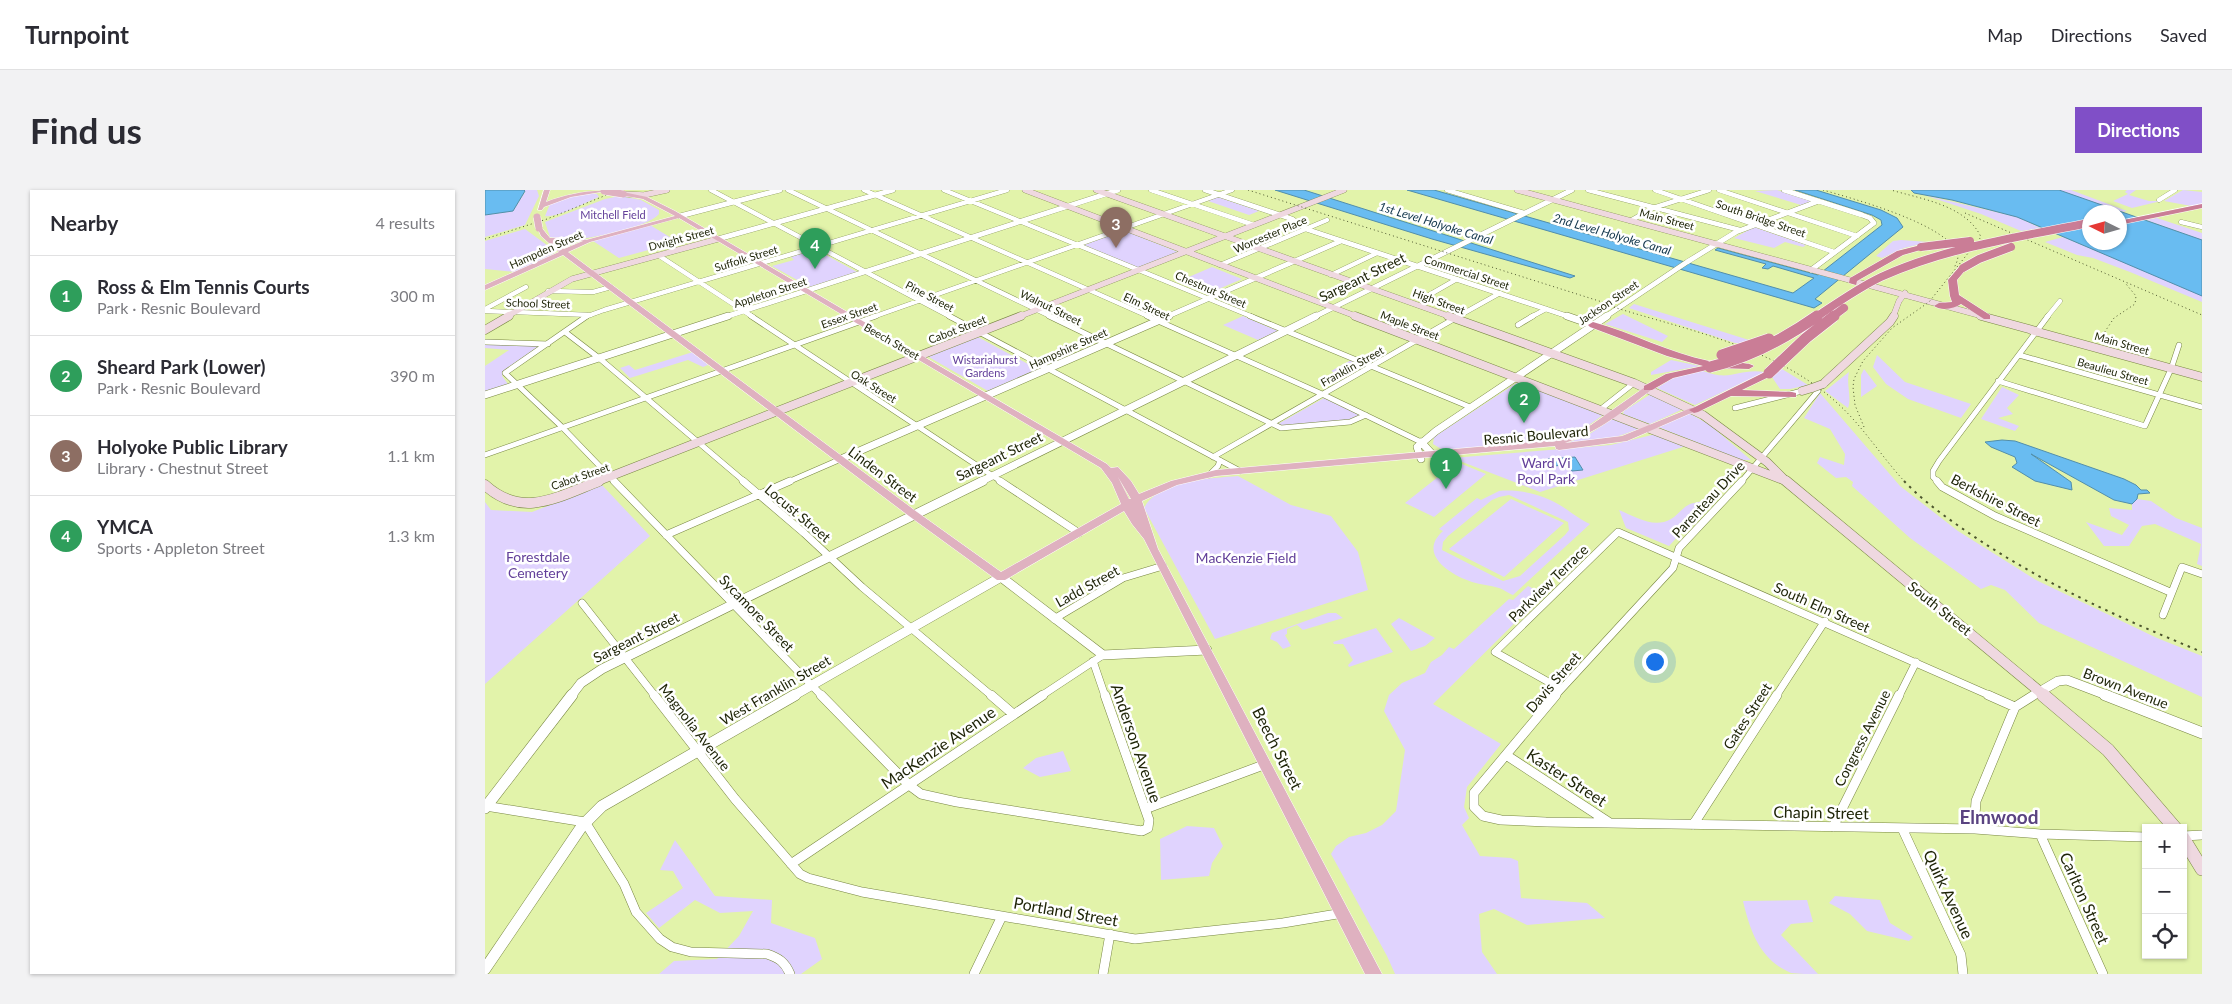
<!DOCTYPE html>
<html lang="en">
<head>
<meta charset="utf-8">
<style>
  body { margin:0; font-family:Lato,sans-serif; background:#f2f2f3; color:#2b2b33 }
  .controls { position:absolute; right:15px; bottom:15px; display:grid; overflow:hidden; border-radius:0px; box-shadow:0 1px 4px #0004 }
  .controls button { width:45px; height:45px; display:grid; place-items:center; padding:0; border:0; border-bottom:1px solid #e1e1e2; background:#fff; color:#2b2b33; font:25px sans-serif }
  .compass { position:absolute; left:1597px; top:15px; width:45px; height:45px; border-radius:50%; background:#fff; box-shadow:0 1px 4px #0004; rotate:275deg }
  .you { position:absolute; left:1169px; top:471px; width:18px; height:18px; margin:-12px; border:4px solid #fff; border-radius:50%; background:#1a73e8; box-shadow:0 0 0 8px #1a73e833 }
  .badge { display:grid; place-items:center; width:32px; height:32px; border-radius:50%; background:#804fc7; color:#fff; font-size:16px; font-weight:700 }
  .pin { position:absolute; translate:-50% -41px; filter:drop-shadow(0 1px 2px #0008) }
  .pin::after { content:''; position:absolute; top:26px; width:18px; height:15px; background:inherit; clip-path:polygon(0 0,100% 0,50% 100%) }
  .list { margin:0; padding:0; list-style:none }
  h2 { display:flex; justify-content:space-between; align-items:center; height:65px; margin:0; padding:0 20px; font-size:21px }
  h2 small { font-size:16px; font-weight:400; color:#7c7c81 }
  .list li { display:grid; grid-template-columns:32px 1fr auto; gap:15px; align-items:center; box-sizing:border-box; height:80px; padding:0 20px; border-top:1px solid #e1e1e2 }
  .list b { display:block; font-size:19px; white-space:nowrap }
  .list p { margin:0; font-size:16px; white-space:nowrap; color:#7c7c81 }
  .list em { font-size:16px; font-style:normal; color:#7c7c81 }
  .icon { flex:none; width:28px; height:28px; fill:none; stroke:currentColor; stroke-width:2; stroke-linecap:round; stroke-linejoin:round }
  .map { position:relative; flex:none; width:1717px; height:784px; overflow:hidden; border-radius:0px }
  header { display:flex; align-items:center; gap:30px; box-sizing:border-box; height:70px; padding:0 25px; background:#fff; border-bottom:1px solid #e1e1e2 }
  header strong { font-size:24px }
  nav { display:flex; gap:28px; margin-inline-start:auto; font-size:18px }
  .intro { display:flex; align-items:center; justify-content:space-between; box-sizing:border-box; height:120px; padding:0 30px }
  h1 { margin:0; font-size:35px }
  .button { padding:12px 22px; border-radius:0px; background:#804fc7; color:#fff; font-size:18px; font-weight:700 }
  main { display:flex; gap:30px; padding:0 30px }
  aside { flex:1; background:#fff; border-radius:0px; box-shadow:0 1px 4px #0004 }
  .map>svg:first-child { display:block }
</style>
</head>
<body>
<header>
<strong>Turnpoint</strong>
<nav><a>Map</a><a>Directions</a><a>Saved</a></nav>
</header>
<div class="intro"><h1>Find us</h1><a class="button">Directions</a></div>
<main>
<aside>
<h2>Nearby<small>4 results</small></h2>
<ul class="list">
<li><span class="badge" style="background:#2e9e5b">1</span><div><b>Ross &amp; Elm Tennis Courts</b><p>Park · Resnic Boulevard</p></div><em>300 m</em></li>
<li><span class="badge" style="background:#2e9e5b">2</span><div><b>Sheard Park (Lower)</b><p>Park · Resnic Boulevard</p></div><em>390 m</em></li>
<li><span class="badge" style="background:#8d6e63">3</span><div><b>Holyoke Public Library</b><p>Library · Chestnut Street</p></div><em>1.1 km</em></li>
<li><span class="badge" style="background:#2e9e5b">4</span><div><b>YMCA</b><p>Sports · Appleton Street</p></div><em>1.3 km</em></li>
</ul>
</aside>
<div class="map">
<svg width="1717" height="784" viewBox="0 0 1717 784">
  <rect width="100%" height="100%" fill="#e2f3aa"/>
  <path fill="#e0d3fe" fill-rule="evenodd" d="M39 0H52L54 6 40 35 0 47V25L28 21 40 2Z
    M1292 0 1328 11 1316 15 1270 1Z
    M1574 0H1586L1642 21 1636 22Z
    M1642 0H1651L1644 5 1664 11H1676L1647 18 1628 11 1643 4 1640 2Z
    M1698 0 1717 2V18L1679 11Z
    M104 3 112 4 114 7C101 12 73 28 60 26L65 14 82 7Z
    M1439 5 1532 27 1556 38 1536 41 1496 24Z
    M135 6 156 10 174 20V24C163 38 103 49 85 50 78 50 72 48 65 47L60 32 120 9Z
    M733 7 774 21 764 25 723 11Z
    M1672 28 1717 43V50L1661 30Z
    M165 35 193 52 134 68 108 51Z
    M1269 37 1321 55 1318 57 1300 52 1289 58 1249 48Z
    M40 39 70 61 68 64 31 82 0 79V51Z
    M638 40 693 62 652 78 599 55Z
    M1578 47 1717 105V112L1645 82 1608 68 1592 65 1560 52Z
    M1416 50 1444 52 1419 58 1397 68 1391 66 1408 51Z
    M330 59 372 82 325 97 287 76 309 70 306 67Z
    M727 77 757 89 722 104 692 92Z
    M1149 114 1264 150 1257 153H1250L1144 118Z
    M1138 124 1183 146 1177 152 1120 134Z
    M758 126 793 141 773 150 738 135Z
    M493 147 554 180 503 201 442 166Z
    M0 153 54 156 21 179 17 186 23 194 0 202V176L24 160 0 158Z
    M208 162 223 175 218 177 203 170 145 188 135 178 144 175 150 180Z
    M1392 165 1420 192 1486 214 1476 228 1423 209 1401 194 1388 177Z
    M866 170 880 176 859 187 846 181Z
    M1186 170 1215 176 1166 185V182Z
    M1297 179 1323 195 1305 199H1295L1287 187Z
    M1379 179 1392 196 1376 207V185Z
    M1216 180C1246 193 1252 178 1280 182L1210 215 1172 198 1190 187Z
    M1364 182C1361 194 1367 208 1363 218L1340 201Z
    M1033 192 1118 225 1097 240 1060 251 958 260 948 254 949 247Z
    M1517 197 1534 205 1522 218 1528 224 1513 228 1534 236 1530 241 1496 229Z
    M1335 203 1415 296 1473 341 1551 390 1672 448 1717 466V507L1554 433 1520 400 1506 395 1496 399 1425 348 1367 296 1368 292 1361 287 1351 288 1332 273 1335 267 1359 275 1360 264 1345 239 1319 228Z
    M1166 204 1196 219V220L1165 234 1138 224 1139 221Z
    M839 208 876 225 865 230 798 236 793 234Z
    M1204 223 1225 235 1266 270H1256L1173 237Z
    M1129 228 1154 239 1125 249 1082 253 1103 245Z
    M1171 244 1201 256 1055 302 967 268 1126 255Z
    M972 272 1001 284 949 327 920 313Z
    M753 286 806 315 846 326 873 362 883 400 730 449 659 318C672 291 726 288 753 286Z
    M117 295 165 346 0 494V312L6 320 47 322Z
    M1014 301C1037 299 1059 305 1078 317 1087 323 1094 329 1105 334L1028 405C1023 403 1018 399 1014 398 1005 395 996 395 987 392 965 385 932 364 958 341L954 339 992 308 996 310ZM1024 305 1083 332 1084 340 1080 345 1035 386 1018 391 957 360 958 352 963 346 1007 310 1014 307Z
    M1026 309 1079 333 1019 387 964 359Z
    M1228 309 1184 356 1141 338 1134 320C1151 327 1169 339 1186 329 1193 325 1198 317 1205 314 1211 312 1221 311 1228 309Z
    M1652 309 1666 311 1691 328 1717 338V376L1712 374 1716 354 1670 334 1657 336 1644 356H1619L1601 332 1637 345 1644 335 1626 326 1624 318 1647 320V314Z
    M1043 396 1059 404 948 514 1016 554 982 597 979 617 984 628 977 635 995 666 1026 668 1033 671 1036 708 1102 713 1120 728 1042 735 1009 719 994 724 997 762 1012 784H910L902 766 846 664 851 656 864 647 881 643 897 635 911 621 920 560 899 521 904 505 917 493 940 483 946 472 957 465 964 457 969 459 1024 409 1028 410Z
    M843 423H851L858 428 818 440 812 435 802 439V444L800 445 806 456 798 459 792 452 785 449 787 443Z
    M914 428 950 448 940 456 926 461 906 434Z
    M891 438 908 462 864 477 863 475 868 470 858 454H849L848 452Z
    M578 561 586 581 555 587 538 578 551 568Z
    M702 636 729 638 738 656 727 673 724 686 676 690 675 649Z
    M190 650 230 706 287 710 286 733 330 748 337 769 316 784H174L189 771 232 769 254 746 268 721 235 723 210 710 174 738 161 723 198 698 188 681 175 680Z
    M1350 706 1395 710 1405 733 1428 747 1424 751 1382 741 1365 724 1344 713Z
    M1322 710 1328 732 1306 734 1296 745 1333 784C1325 784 1313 784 1306 783 1275 770 1265 741 1258 711Z"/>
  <path fill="#69bcf1" stroke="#528eaa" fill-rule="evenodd" d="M0 0H39L40 1 28 21 0 25Z
    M790 0H819L1090 86 1085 88 947 49Z
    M922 0H949L1308 103 1329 88 1288 76 1283 79 1277 78 1281 74 1230 60 1233 58 1333 85 1397 35 1396 30 1387 25 1310 0H1331L1396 20 1412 28 1418 37 1330 109 1337 113 1329 118Z
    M1426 0H1574L1717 50V106L1532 27 1467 10 1429 3ZM1604 22H1634V52H1604Z
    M1517 250 1530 251 1639 289 1651 295 1656 300H1662L1665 303 1653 304 1652 309 1647 314 1629 310 1546 264 1586 292 1587 300 1550 291 1527 277 1532 273 1530 267 1506 257 1500 252Z
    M1090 267 1098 280 1087 281 1083 275 1067 276 1063 269Z"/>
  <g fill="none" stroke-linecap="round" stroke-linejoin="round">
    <g stroke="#788642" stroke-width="5">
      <path id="minor-far3" d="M226 0 466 127
        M303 0 567 127
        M379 0 665 127
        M459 0 768 127
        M666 0 769 35
        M962 0 1039 23
        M1103 0 1255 40
        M1170 0 1349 62
        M1234 0 1372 46
        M1674 10 1690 0
        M1145 31 1168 18 1224 0
        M1696 32 1717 37
        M173 65 268 127
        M735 75 842 30
        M846 85 892 63
        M63 101 108 102 126 97
        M944 105 972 89
        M0 119 41 97
        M0 121 106 125
        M100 127 119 120 522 0
        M388 127 747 0
        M972 127 1015 103
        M1046 127 1061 119
        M1562 127 1575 111"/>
    </g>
    <g stroke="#788642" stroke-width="6">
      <path id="minor-far2" d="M102 126 20 183 77 237 130 292
        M266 126 517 292
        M464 126 755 281
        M564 126 796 238 865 232 881 225
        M662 126 837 204 936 252
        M765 126 985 217
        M1033 135 1048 126
        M80 142 114 168 260 292
        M0 152 63 154
        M1534 165 1717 217
        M1513 191 1660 236 1686 179 1694 155
        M1250 218 1317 201
        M1116 219 1149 193
        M0 265 391 126
        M728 267 974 126
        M724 285 733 276 735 270
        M303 292 356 269
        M1256 292 1333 201
        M1453 292 1448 287V281L1454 271 1563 126"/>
    </g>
    <g stroke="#788642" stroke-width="8">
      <path id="minor-far1" d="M129 291 337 506
        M258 291 319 343 377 397 507 506
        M515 291 594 343
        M1452 291 1457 297 1510 326 1685 402
        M181 345 305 291
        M97 413 170 506
        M1678 425 1697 377 1717 384
        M569 429 638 388 678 376
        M608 471 620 506
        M1076 499 1010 462 1133 342 1506 506
        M556 506 618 465
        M1070 506 1188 378 1194 358 1257 291
        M1291 506 1340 431
        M1414 506 1431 472
        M1547 506 1556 501"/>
    </g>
    <g stroke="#788642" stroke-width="10">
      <path id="minor" d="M169 505 250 609 315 684 323 688 377 702 650 749 798 733 858 723
        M336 505 424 595 436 604 472 612 657 641 663 638 664 630 620 505
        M506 505 528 524
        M1071 505 989 603V617L998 626 1016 630 1061 632 1490 639 1555 644 1661 647
        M1503 505 1530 517
        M1021 565 1125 633
        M0 616 100 632 139 694 151 722 175 749 187 757 206 762 282 764C294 768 300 772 305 784
        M660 619 781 574
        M1208 635 1292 505
        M1348 637 1414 505
        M1417 638 1476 765 1478 784
        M1495 639 1490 626 1491 611 1530 517 1549 505
        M1555 644 1618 784
        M1698 646 1717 645
        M306 674 558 505
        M489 784 517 726
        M618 784 625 744"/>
    </g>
    <g stroke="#788642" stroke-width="5.5">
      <path id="tertiary-far3" d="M720 0 807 29 821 39 1085 127
        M1299 0 1377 25 1385 28 1389 33 1326 80
        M195 26 295 0
        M233 49 408 0
        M240 127 633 0
        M681 127 856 51
        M829 127 1087 0
        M1120 127 1202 72 1251 42 1334 11"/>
    </g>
    <g stroke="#788642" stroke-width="8">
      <path id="tertiary-far2" d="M1082 126 1108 135
        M0 205 243 126
        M936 252 950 267
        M356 269 684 126
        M936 269 932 257 951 241 1122 126
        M495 292 831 126"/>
    </g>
    <g stroke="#788642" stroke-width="10">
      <path id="tertiary-far1" d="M1556 501 1573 491 1582 490 1624 506
        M86 506 96 493 117 479 498 291
        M308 506 516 387 618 465 722 460"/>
    </g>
    <g stroke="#788642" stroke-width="12">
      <path id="tertiary" d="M1620 505 1717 543
        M0 618 87 505
        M0 779 97 636 117 616 310 505"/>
    </g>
    <g stroke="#788642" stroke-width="6">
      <path id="secondary-far3" d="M540 0 873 127
        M611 0 966 127
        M1032 0 1501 127
        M139 4 159 5 182 0
        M21 127 87 89 233 49
        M533 127 859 0
        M1408 127 1414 111 1420 103"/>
    </g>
    <g stroke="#788642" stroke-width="9">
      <path id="secondary-far2" d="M870 126 1298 290
        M963 126 1149 193 1218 225 1282 272 1302 292
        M1496 126 1551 141
        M0 140 24 126
        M1546 140 1717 187
        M1338 194 1405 132 1409 126
        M1317 201 1327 198
        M111 292 536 126"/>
    </g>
    <g stroke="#788642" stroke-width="11">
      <path id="secondary-far1" d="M1301 291 1560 506
        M0 295C37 329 73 307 114 291"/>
    </g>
    <g stroke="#788642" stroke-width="14">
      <path id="secondary" d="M1558 505 1623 560 1690 638
        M1698 648 1717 679"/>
    </g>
    <g stroke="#fff" stroke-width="1">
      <path id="primary" d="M59 0H65L61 12C79 5 103 0 122 1L86 7 59 17 57 20H53Z
        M138 2 162 7 190 21 622 274 626 278 633 277 646 291 654 304 686 291 731 280 1071 250 1106 235 1163 195 1166 196V200C1139 221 1113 242 1080 253L1137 246 1206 218H1212L1213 220 1142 251 1074 260 1071 259 1070 256 731 286 692 295 657 311 673 359 897 784H880L659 349 647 334 639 321 520 390H512L424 326 78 65 0 100V95L74 62 56 46 52 37H56L65 48 98 47 101 50 190 26 158 9 136 5 135 4ZM194 28 616 278 627 293 636 314 516 382 432 322 83 62 105 52ZM98 51 79 59 70 52ZM633 287 646 309H644Z"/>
    </g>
    <g stroke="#fff" stroke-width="1">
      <path id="motorway" d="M1717 14V18L1634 35V31Z
        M1436 55 1440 57 1439 59 1418 65 1372 91 1371 95 1364 93 1365 88 1412 61Z
        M1475 76 1482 78 1472 90 1474 105 1505 125V129H1499L1476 114C1469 119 1456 121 1449 116L1454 113 1467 112 1465 106 1463 90Z
        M1108 132C1148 143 1184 163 1224 171 1235 173 1263 171 1269 176L1264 179 1230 178 1188 188 1167 200H1159V196L1181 184 1218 176 1182 166 1105 137 1103 135Z
        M1284 180 1289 183 1288 185 1257 200 1307 202 1311 203V207L1246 206 1213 222 1209 223 1204 220Z"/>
    </g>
    <use href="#minor-far3" stroke="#fff" stroke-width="4.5"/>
    <use href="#minor-far2" stroke="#fff" stroke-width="5"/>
    <use href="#minor-far1" stroke="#fff" stroke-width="7"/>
    <use href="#minor" stroke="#fff" stroke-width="9"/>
    <use href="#tertiary-far3" stroke="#fff" stroke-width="5"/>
    <use href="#tertiary-far2" stroke="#fff" stroke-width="7"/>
    <use href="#tertiary-far1" stroke="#fff" stroke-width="9"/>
    <use href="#tertiary" stroke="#fff" stroke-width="11"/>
    <use href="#secondary-far3" stroke="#efd8e0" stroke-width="5.5"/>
    <use href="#secondary-far2" stroke="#efd8e0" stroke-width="8"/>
    <use href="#secondary-far1" stroke="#efd8e0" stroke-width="10"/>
    <use href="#secondary" stroke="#efd8e0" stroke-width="13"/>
    <use href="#primary" fill="#dfb1c0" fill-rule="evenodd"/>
    <use href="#motorway" fill="#ca7d96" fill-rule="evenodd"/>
    <path stroke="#4c552d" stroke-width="1" stroke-dasharray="1 3" stroke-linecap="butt" d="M763 0 1133 117
      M1338 0C1369 9 1454 32 1471 60 1475 66 1472 72 1469 78
      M1480 23 1717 125
      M0 49 62 29 134 0
      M1125 116C1201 140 1289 156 1351 212 1377 235 1396 266 1420 292
      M1613 152 1629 128 1650 114 1651 106 1641 94
      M1379 237 1370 215 1368 197 1369 189 1378 171 1407 138 1444 112 1496 47C1481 15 1436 9 1406 0"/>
    <path stroke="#4c552d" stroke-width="2" stroke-dasharray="2.5 5" stroke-linecap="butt" d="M1419 291C1437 310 1459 326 1481 341 1554 392 1635 428 1717 462"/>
    <g stroke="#788642" stroke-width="9" stroke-linecap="butt">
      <path id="secondary-bridge" d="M1327 198 1338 194"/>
    </g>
    <g stroke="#fff" stroke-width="8" stroke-linecap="butt">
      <path id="primary-bridge" d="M119 1 138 4
        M52 27 54 38"/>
    </g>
    <g stroke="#fff" stroke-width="9" stroke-linecap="butt">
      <path id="motorway-bridge-far1" d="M1436 57 1485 51
        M1478 78 1494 69 1526 57
        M1331 127C1352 113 1373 98 1396 87 1462 57 1534 47 1604 33
        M1347 127 1359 118"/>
    </g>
    <g stroke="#fff" stroke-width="12" stroke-linecap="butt">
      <path id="motorway-bridge" d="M1237 165 1284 149
        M1225 177C1265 167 1298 150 1332 126
        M1284 183 1321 148 1349 126"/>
    </g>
    <use href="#secondary-bridge" stroke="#efd8e0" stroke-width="8"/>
    <use href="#primary-bridge" stroke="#dfb1c0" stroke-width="7"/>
    <use href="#motorway-bridge-far1" stroke="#ca7d96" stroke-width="8"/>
    <use href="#motorway-bridge" stroke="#ca7d96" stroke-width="11"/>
  </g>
  <g text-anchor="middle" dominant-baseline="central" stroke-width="5" stroke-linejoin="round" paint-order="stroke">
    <g font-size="11" fill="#63409a" stroke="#fff">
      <text x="128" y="24">Mitchell Field</text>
      <text x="500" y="169">Wistariahurst<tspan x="500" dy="13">Gardens</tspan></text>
    </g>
    <g font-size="11" fill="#1d2306" stroke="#fff">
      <text transform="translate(1276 28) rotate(19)">South Bridge Street</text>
      <text transform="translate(1182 29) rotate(15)">Main Street</text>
      <text transform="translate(785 44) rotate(-23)">Worcester Place</text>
      <text transform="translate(196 48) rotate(-15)">Dwight Street</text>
      <text transform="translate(61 59) rotate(-24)">Hampden Street</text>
      <text transform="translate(261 68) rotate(-17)">Suffolk Street</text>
      <text transform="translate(982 82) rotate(18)">Commercial Street</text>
      <text transform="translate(726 99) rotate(23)">Chestnut Street</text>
      <text transform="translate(285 102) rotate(-18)">Appleton Street</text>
      <text transform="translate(445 106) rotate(28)">Pine Street</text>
      <text transform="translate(954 111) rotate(20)">High Street</text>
      <text transform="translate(1123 112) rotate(-34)">Jackson Street</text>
      <text transform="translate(53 113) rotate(2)">School Street</text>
      <text transform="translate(662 116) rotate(25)">Elm Street</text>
      <text transform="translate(566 117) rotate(26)">Walnut Street</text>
      <text transform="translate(364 125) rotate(-19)">Essex Street</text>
      <text transform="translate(925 135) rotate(21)">Maple Street</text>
      <text transform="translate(472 139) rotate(-21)">Cabot Street</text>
      <text transform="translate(407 151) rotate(30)">Beech Street</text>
      <text transform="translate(1637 153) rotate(16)">Main Street</text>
      <text transform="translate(583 158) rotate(-24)">Hampshire Street</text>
      <text transform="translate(867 176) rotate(-29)">Franklin Street</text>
      <text transform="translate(1628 181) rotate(16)">Beaulieu Street</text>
      <text transform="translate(389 196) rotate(32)">Oak Street</text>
      <text transform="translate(95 286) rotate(-19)">Cabot Street</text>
    </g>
    <g font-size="12" font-style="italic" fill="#10344a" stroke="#fff">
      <text transform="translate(951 33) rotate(17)">1st Level Holyoke Canal</text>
      <text transform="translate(1127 44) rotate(16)">2nd Level Holyoke Canal</text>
    </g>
    <g font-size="14" fill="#1d2306" stroke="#fff">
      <text transform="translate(877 87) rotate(-26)">Sargeant Street</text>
      <text transform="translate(1051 245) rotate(-5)">Resnic Boulevard</text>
      <text transform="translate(514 266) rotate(-26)">Sargeant Street</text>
      <text transform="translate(398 284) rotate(37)">Linden Street</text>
      <text transform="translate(1223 309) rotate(-47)">Parenteau Drive</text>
      <text transform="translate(1511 310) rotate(27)">Berkshire Street</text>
      <text transform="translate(313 323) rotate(40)">Locust Street</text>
      <text transform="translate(1063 393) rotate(-44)">Parkview Terrace</text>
      <text transform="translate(602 396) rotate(-29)">Ladd Street</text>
      <text transform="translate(1337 417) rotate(24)">South Elm Street</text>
      <text transform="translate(1455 418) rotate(39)">South Street</text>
      <text transform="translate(272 423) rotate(46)">Sycamore Street</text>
      <text transform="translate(151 447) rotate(-27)">Sargeant Street</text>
      <text transform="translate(1068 492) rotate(-49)">Davis Street</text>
      <text transform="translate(1641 498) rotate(21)">Brown Avenue</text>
      <text transform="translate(290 500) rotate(-30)">West Franklin Street</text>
      <text transform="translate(1262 526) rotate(-57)">Gates Street</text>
      <text transform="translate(210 537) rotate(52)">Magnolia Avenue</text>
      <text transform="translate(1377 548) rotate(-63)">Congress Avenue</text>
    </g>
    <g font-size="14" fill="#63409a" stroke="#fff">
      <text x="1061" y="272">Ward Vi<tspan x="1061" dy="16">Pool Park</tspan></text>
      <text x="53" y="366">Forestdale<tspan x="53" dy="16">Cemetery</tspan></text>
      <text x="761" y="367">MacKenzie Field</text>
    </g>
    <g font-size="16" fill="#1d2306" stroke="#fff">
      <text transform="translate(652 553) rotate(71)">Anderson Avenue</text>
      <text transform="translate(453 557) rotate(-34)">MacKenzie Avenue</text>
      <text transform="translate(793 558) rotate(63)">Beech Street</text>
      <text transform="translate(1082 587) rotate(33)">Kaster Street</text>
      <text transform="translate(1336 622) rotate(1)">Chapin Street</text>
      <text transform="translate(1464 704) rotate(65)">Quirk Avenue</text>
      <text transform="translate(1600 708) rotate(66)">Carlton Street</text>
      <text transform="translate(581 721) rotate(10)">Portland Street</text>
    </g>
    <g font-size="19" font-weight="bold" fill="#5a4381" stroke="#fff">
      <text x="1514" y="626">Elmwood</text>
    </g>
  </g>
</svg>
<div class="controls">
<button>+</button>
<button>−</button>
<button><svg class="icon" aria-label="locate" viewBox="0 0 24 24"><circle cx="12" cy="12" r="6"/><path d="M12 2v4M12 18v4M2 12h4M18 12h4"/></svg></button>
</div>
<svg class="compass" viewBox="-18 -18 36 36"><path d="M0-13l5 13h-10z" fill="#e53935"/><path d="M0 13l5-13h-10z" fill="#7c7c81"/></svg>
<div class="you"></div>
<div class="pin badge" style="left:961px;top:299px;background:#2e9e5b">1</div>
<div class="pin badge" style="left:1039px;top:233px;background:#2e9e5b">2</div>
<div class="pin badge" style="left:631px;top:58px;background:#8d6e63">3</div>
<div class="pin badge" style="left:330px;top:79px;background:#2e9e5b">4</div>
</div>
</main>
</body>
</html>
